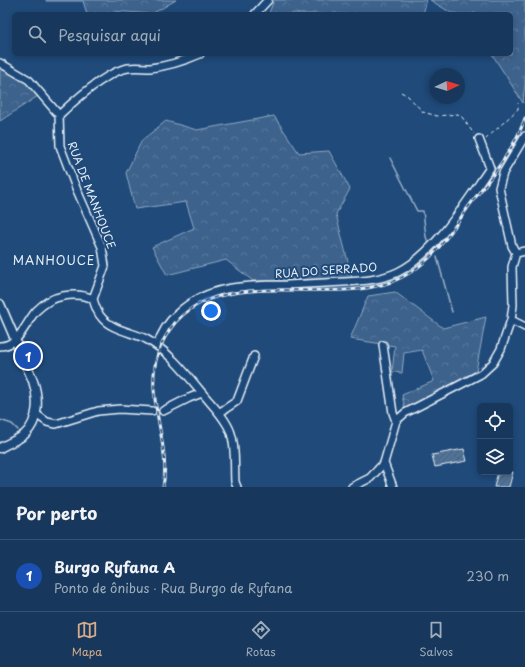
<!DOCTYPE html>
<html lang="pt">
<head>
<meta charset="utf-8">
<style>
  body { margin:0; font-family:"Playpen Sans",sans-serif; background:#203f62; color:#f1f3f6 }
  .controls { position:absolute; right:12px; bottom:12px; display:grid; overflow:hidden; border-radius:6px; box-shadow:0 2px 6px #0003 }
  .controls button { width:36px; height:36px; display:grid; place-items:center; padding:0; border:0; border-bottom:1px solid #365272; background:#17385c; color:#f1f3f6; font:20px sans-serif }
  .compass { position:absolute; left:429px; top:68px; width:36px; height:36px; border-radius:50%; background:#17385c; box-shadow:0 2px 6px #0003; rotate:86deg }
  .you { position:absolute; left:211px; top:311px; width:14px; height:14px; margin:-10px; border:3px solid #fff; border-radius:50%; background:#1a73e8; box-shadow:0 0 0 6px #1a73e833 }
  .badge { display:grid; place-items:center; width:26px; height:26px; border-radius:50%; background:#d6ab8b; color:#fff; font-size:13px; font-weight:700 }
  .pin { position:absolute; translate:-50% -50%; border:2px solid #fff; box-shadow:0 1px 4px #0006 }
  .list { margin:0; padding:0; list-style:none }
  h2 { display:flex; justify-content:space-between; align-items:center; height:52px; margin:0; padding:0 16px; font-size:17px }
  h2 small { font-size:13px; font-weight:400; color:#9eacbb }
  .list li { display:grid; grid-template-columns:26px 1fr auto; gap:12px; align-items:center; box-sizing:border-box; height:72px; padding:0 16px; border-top:1px solid #365272 }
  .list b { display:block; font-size:15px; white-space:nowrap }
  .list p { margin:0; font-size:13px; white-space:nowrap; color:#9eacbb }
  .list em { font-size:13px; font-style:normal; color:#9eacbb }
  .icon { flex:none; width:22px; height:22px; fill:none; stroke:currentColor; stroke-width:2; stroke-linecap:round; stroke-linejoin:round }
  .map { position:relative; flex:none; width:525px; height:487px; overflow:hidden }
  .search { position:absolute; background:#17385c; box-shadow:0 2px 6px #0003; left:12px; right:12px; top:12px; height:44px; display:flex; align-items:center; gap:10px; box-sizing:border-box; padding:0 14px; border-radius:6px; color:#9eacbb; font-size:15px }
  .sheet { height:124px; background:#17385c }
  nav { display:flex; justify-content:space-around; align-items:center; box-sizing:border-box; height:56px; border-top:1px solid #365272; background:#17385c; font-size:11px; color:#9eacbb }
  nav a { display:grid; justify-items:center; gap:2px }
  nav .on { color:#d6ab8b }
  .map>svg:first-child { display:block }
</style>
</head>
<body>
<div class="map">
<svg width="525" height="487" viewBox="0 0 525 487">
  <defs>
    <pattern id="forest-crowns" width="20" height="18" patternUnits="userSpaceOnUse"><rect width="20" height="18" fill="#3c628c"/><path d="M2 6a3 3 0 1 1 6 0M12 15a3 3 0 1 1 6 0" fill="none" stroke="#58799d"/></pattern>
    <pattern id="building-hatch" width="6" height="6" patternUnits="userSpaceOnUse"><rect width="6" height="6" fill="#517399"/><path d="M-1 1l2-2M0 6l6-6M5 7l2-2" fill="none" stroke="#4c5e72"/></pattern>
  </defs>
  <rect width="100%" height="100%" fill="#1f4a7a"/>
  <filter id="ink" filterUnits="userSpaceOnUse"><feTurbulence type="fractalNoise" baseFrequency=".025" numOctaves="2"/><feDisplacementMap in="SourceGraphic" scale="8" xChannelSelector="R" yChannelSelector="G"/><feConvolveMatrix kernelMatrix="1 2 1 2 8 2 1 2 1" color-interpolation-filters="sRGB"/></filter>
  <g filter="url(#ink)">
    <path fill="url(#forest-crowns)" stroke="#92aac2" d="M46 0H176L152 14 113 11 104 14H87L83 1H46Z
      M274 0H427L423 14H270L269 13Z
      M430 0H525V84L523 103 492 54H511V14H453Z
      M0 69 12 73 27 81 38 96 0 121Z
      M274 116 299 153 329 151 350 189 336 214 352 278 253 281 226 260 167 275 152 247 194 228 186 202 135 209 126 173 142 140 166 121 197 130Z
      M395 292 443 328 486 317 476 371 405 409 402 395 434 381 422 350 404 353 402 373 392 372 395 346 350 339 368 296Z"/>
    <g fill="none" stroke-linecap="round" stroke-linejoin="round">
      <path stroke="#9ab0c7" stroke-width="1.5" d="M390 158 417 211H423L426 237 428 242
        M437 257 452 312
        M0 420 12 424 18 430"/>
    </g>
    <path fill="url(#building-hatch)" stroke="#e8f1f8" d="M464 449 467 461 435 467 432 455Z
      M498 472H513L509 487H494Z"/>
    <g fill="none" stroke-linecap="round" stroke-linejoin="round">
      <g stroke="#e8f1f8" stroke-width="10">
        <path id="minor" d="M255 14 268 0
          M0 63 29 80 59 115 60 146 76 188 102 247 105 266 93 299C95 306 97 313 102 318 112 330 132 332 146 339 172 353 190 379 209 401 217 410 227 421 231 433 236 448 234 466 235 482L237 487
          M59 115C74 101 107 71 128 68 135 67 142 68 150 68 168 66 184 61 200 54
          M516 253 525 251
          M511 320 525 327
          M0 346C19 346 26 322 36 311 44 303 52 298 63 296 74 294 83 294 93 299
          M157 346C161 333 168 322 178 313 208 285 248 285 287 285 306 284 325 283 344 282 363 281 381 280 398 272 435 254 466 202 490 168L479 139
          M163 411 189 398 202 393
          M219 413 237 401 254 356
          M36 414 47 422 56 424 98 411 120 409 152 411
          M396 421 405 413 481 374 493 363 501 349 511 320 513 305 512 267 516 253 512 246 499 188 503 173 525 136
          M384 463 393 487
          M352 487 370 478 384 463 396 421 393 413 383 345"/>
      </g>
      <g stroke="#e8f1f8" stroke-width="11">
        <path id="major" d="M0 304 33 381C39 398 39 421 25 434 18 440 8 443 0 448"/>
      </g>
      <path stroke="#e8f1f8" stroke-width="1" stroke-dasharray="4 3" stroke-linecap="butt" d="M401 92 408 96 423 112 437 116 458 114 462 117 474 134
        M486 139 518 109V103"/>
      <use href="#minor" stroke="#1f4a7a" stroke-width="7"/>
      <use href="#major" stroke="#1f4a7a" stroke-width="8"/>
      <g stroke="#e8f1f8" stroke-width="3">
        <path id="rail" d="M163 487C172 440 141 394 160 348 197 256 319 308 391 282 405 277 417 269 428 259 444 244 456 224 469 206 489 179 514 151 525 118"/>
      </g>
      <use href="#rail" stroke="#1f4a7a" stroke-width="1.5" stroke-dasharray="4.5" stroke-linecap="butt"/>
    </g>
  </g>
  <g text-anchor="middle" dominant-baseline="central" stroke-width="4" stroke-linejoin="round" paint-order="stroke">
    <g font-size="11" fill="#e8f1f8" stroke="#1f4a7a">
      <text transform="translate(92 195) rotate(69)">RUA DE MANHOUCE</text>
      <text transform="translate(326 270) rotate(-4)">RUA DO SERRADO</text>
    </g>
    <g font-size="12" letter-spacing="1" fill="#e8f1f8" stroke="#1f4a7a">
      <text x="54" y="260">MANHOUCE</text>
    </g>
  </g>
</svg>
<div class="controls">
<button><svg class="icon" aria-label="locate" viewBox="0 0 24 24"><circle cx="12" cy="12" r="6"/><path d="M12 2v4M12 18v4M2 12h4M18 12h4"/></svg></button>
<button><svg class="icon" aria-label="layers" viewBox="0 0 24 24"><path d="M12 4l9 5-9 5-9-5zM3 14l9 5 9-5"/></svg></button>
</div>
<svg class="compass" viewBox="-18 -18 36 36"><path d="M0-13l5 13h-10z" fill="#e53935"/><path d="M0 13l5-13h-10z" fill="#9eacbb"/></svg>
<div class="you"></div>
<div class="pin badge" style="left:28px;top:356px;background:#1a4fb4">1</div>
<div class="search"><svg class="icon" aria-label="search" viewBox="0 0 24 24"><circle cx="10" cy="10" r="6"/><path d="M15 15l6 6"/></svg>Pesquisar aqui</div>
</div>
<section class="sheet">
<h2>Por perto<small></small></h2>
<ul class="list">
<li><span class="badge" style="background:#1a4fb4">1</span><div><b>Burgo Ryfana A</b><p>Ponto de ônibus · Rua Burgo de Ryfana</p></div><em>230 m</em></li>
</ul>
</section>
<nav>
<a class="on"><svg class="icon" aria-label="map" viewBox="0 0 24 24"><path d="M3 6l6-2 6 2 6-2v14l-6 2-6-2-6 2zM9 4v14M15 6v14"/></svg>Mapa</a>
<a><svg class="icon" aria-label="directions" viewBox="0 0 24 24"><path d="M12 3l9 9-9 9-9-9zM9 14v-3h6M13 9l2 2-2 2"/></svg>Rotas</a>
<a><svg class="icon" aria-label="saved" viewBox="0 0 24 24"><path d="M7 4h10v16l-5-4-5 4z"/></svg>Salvos</a>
</nav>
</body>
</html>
